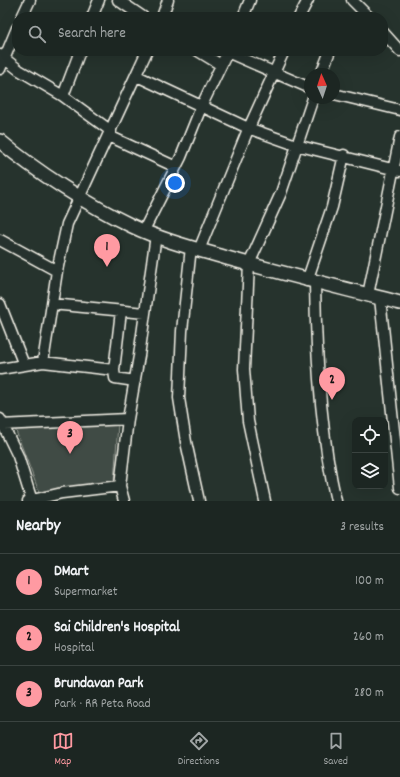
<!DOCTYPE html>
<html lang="en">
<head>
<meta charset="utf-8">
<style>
  body { margin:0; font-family:Dekko,sans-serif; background:#252e2a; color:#f1f3f6 }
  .controls { position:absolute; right:12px; bottom:12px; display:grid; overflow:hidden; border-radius:8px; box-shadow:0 4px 16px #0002 }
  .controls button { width:36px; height:36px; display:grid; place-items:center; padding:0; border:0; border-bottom:1px solid #3a4340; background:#1c2622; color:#f1f3f6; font:20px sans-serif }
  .compass { position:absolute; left:304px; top:68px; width:36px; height:36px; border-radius:50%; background:#1c2622; box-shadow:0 4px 16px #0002; rotate:357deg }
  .you { position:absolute; left:175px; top:183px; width:14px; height:14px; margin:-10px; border:3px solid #fff; border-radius:50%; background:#1a73e8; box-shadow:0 0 0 6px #1a73e833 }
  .badge { display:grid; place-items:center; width:26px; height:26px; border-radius:50%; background:#ff9aa2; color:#111; font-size:13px; font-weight:700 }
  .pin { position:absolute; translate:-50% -33px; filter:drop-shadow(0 1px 2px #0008) }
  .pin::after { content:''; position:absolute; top:21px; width:14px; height:12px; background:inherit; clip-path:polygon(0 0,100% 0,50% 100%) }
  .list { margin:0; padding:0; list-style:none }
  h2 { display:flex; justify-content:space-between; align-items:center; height:52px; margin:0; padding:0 16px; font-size:17px }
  h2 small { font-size:13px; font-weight:400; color:#a0a5a5 }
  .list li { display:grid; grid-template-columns:26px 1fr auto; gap:12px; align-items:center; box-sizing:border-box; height:56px; padding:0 16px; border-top:1px solid #3a4340 }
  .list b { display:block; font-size:15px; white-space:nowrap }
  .list p { margin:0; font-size:13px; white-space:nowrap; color:#a0a5a5 }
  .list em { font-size:13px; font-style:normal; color:#a0a5a5 }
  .icon { flex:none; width:22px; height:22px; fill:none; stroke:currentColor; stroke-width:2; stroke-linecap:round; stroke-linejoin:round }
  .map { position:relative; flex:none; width:400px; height:501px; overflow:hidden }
  .search { position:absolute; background:#1c2622; box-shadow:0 4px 16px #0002; left:12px; right:12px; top:12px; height:44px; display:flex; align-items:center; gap:10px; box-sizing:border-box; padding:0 14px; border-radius:16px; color:#a0a5a5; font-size:15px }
  .sheet { height:220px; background:#1c2622 }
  nav { display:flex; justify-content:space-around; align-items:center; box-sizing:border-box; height:56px; border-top:1px solid #3a4340; background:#1c2622; font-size:11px; color:#a0a5a5 }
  nav a { display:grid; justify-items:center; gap:2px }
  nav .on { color:#ff9aa2 }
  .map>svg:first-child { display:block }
</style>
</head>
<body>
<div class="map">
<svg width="400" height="501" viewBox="0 0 400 501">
  <rect width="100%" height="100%" fill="#26332d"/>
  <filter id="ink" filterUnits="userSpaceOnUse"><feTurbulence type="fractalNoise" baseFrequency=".025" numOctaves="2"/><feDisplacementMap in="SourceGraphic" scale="8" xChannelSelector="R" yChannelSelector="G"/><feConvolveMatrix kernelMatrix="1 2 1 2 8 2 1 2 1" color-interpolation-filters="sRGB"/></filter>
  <g filter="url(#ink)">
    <path fill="#414b45" stroke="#9a9e96" d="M118 424 114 483 39 492 14 426Z"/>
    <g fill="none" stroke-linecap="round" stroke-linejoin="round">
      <g stroke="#f4f1e8" stroke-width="13">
        <path id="minor" d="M118 0 143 17
          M352 0 369 17
          M22 17 30 0
          M92 17 99 0
          M162 17 168 0
          M243 17 250 0
          M299 17 308 0
          M383 32 400 51
          M80 51 63 96 111 131
          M198 51 221 65
          M227 52 310 88
          M0 55 19 70 63 96
          M0 69 17 28
          M321 74 330 51
          M137 76 248 128 296 145 400 171
          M334 94 400 110
          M109 136 176 167
          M144 230 181 157 202 105 228 51
          M0 240 57 271
          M191 247 182 331 179 398 186 442 199 501
          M199 250 247 132 284 51
          M307 281 332 207 344 155
          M315 283C316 354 320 432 336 501
          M368 295 400 137
          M380 298 400 488
          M0 304 24 365
          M52 304 145 313
          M43 362 114 370 115 378 135 381
          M0 369 43 362 57 271 67 224 147 51
          M114 370 121 311
          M0 419 18 456 32 501
          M0 425 128 419
          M28 501 62 493 120 486
          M124 501 120 486 128 419 139 356 156 235
          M265 501 248 421 244 369 249 264 281 193 313 98"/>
      </g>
      <g stroke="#f4f1e8" stroke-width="16">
        <path id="major" d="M0 141C35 171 90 206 132 226 161 240 196 249 227 258 284 274 342 288 400 303"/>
      </g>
      <use href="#minor" stroke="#26332d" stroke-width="10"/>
      <use href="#major" stroke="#26332d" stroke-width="13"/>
    </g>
  </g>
</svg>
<div class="controls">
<button><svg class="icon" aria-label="locate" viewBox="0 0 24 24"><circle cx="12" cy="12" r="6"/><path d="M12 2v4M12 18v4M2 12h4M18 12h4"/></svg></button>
<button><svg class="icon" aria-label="layers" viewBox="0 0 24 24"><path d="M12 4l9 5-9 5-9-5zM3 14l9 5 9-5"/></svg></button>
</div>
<svg class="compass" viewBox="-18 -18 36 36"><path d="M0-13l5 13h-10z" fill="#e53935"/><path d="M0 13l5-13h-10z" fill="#a0a5a5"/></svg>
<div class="you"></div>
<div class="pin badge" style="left:107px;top:267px">1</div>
<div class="pin badge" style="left:332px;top:400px">2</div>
<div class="pin badge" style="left:70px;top:454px">3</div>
<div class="search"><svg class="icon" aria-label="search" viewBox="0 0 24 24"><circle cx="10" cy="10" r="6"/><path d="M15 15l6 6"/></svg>Search here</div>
</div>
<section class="sheet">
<h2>Nearby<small>3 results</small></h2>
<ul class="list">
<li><span class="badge">1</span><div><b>DMart</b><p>Supermarket</p></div><em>100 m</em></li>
<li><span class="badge">2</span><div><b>Sai Children's Hospital</b><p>Hospital</p></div><em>260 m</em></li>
<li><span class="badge">3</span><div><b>Brundavan Park</b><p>Park · RR Peta Road</p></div><em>280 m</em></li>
</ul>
</section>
<nav>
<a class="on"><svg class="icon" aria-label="map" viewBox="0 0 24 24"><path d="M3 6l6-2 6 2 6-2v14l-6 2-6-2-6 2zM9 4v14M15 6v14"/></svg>Map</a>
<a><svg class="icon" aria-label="directions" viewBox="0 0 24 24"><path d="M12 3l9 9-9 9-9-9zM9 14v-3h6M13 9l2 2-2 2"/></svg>Directions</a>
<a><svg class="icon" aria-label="saved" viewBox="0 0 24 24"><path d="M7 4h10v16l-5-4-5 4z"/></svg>Saved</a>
</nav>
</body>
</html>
